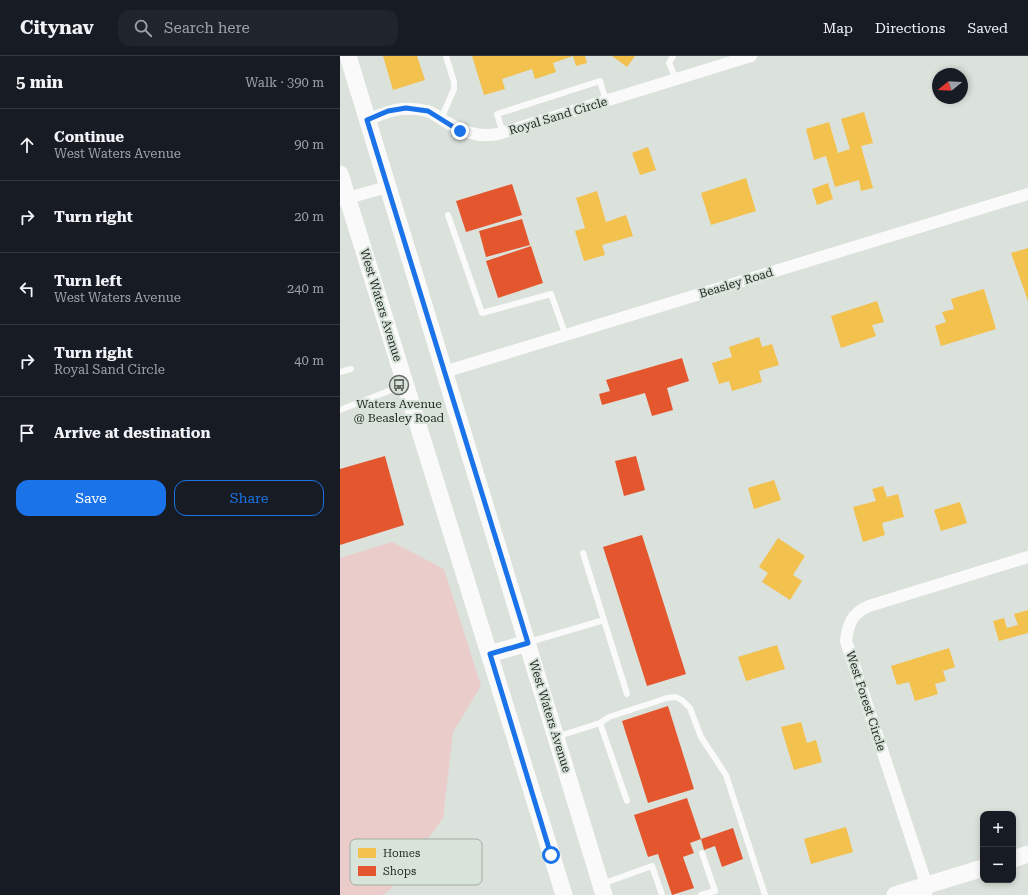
<!DOCTYPE html>
<html lang="en">
<head>
<meta charset="utf-8">
<style>
  body { margin:0; font-family:"Roboto Serif",serif; background:#20242c; color:#f1f3f6 }
  .controls { position:absolute; right:12px; bottom:12px; display:grid; overflow:hidden; border-radius:8px; box-shadow:0 2px 6px #0003 }
  .controls button { width:36px; height:36px; display:grid; place-items:center; padding:0; border:0; border-bottom:1px solid #363941; background:#171b24; color:#f1f3f6; font:20px sans-serif }
  .compass { position:absolute; left:592px; top:12px; width:36px; height:36px; border-radius:50%; background:#171b24; box-shadow:0 2px 6px #0003; rotate:252deg }
  .stop { position:absolute; width:12px; height:12px; margin:-9px; border:3px solid #1a73e8; border-radius:50%; background:#fff }
  .stop.end { background:#1a73e8; border-color:#fff; box-shadow:0 1px 4px #0008 }
  .list { margin:0; padding:0; list-style:none }
  h2 { display:flex; justify-content:space-between; align-items:center; height:52px; margin:0; padding:0 16px; font-size:17px }
  h2 small { font-size:13px; font-weight:400; color:#9ea1a6 }
  .list li { display:grid; grid-template-columns:26px 1fr auto; gap:12px; align-items:center; box-sizing:border-box; height:72px; padding:0 16px; border-top:1px solid #363941 }
  .list b { display:block; font-size:15px; white-space:nowrap }
  .list p { margin:0; font-size:13px; white-space:nowrap; color:#9ea1a6 }
  .list em { font-size:13px; font-style:normal; color:#9ea1a6 }
  .actions { display:flex; gap:8px; padding:12px 16px }
  .actions a { flex:1; padding:9px 0; border:1px solid #1a73e8; border-radius:12px; text-align:center; font-size:14px; color:#1a73e8 }
  .actions .main { background:#1a73e8; color:#fff }
  .icon { flex:none; width:22px; height:22px; fill:none; stroke:currentColor; stroke-width:2; stroke-linecap:round; stroke-linejoin:round }
  .map { position:relative; flex:none; width:688px; height:839px; overflow:hidden }
  header { display:flex; align-items:center; gap:24px; box-sizing:border-box; height:56px; padding:0 20px; background:#171b24; border-bottom:1px solid #363941 }
  header strong { font-size:19px }
  nav { display:flex; gap:22px; margin-inline-start:auto; font-size:14px }
  .search { width:280px; height:36px; background:#20242c; display:flex; align-items:center; gap:10px; box-sizing:border-box; padding:0 14px; border-radius:12px; color:#9ea1a6; font-size:15px }
  main { display:flex }
  aside { flex:1; background:#171b24 }
  .map>svg:first-child { display:block }
</style>
</head>
<body>
<header>
<strong>Citynav</strong>
<div class="search"><svg class="icon" aria-label="search" viewBox="0 0 24 24"><circle cx="10" cy="10" r="6"/><path d="M15 15l6 6"/></svg>Search here</div>
<nav><a>Map</a><a>Directions</a><a>Saved</a></nav>
</header>
<main>
<aside>
<h2>5 min<small>Walk · 390 m</small></h2>
<ul class="list">
<li><svg class="icon" aria-label="ahead" viewBox="0 0 24 24"><path d="M12 20V5M6 11l6-6 6 6"/></svg><div><b>Continue</b><p>West Waters Avenue</p></div><em>90 m</em></li>
<li><svg class="icon" aria-label="right" viewBox="0 0 24 24"><path d="M7 20v-9h11M14 6l5 5-5 5"/></svg><div><b>Turn right</b></div><em>20 m</em></li>
<li><svg class="icon" aria-label="left" viewBox="0 0 24 24"><path d="M17 20v-9H6M10 6l-5 5 5 5"/></svg><div><b>Turn left</b><p>West Waters Avenue</p></div><em>240 m</em></li>
<li><svg class="icon" aria-label="right" viewBox="0 0 24 24"><path d="M7 20v-9h11M14 6l5 5-5 5"/></svg><div><b>Turn right</b><p>Royal Sand Circle</p></div><em>40 m</em></li>
<li><svg class="icon" aria-label="arrive" viewBox="0 0 24 24"><path d="M6 21V4h12l-3 4 3 4H6"/></svg><div><b>Arrive at destination</b></div></li>
</ul>
<div class="actions"><a class="main">Save</a><a>Share</a></div>
</aside>
<div class="map">
<svg width="688" height="839" viewBox="0 0 688 839">
  <rect width="100%" height="100%" fill="#dbe1db"/>
  <path fill="#eaccca" d="M52 486 104 513 141 630 113 676 103 762 51 833 42 839H0V502Z"/>
  <path fill="#f2c14e" d="M43 0H77L85 24 53 34Z
    M132 0H233L213 7 216 16 195 23 192 13 162 23 165 33 144 39Z
    M233 0H245L247 7 236 10Z
    M272 0H295L287 11Z
    M524 56 533 87 521 90 533 132 521 135 519 124 495 131 486 100 474 104 466 73 489 66 498 97 510 93 501 63Z
    M308 91 316 114 300 119 292 97Z
    M406 122 416 155 371 169 361 137Z
    M488 127 493 143 477 149 472 133Z
    M257 135 266 166 286 159 293 180 262 189 265 199 244 205 235 175 245 172 236 142Z
    M688 192V245L671 197Z
    M644 233 656 273 601 290 595 270 606 266 602 256 614 253 611 243Z
    M537 245 544 266 532 269 536 280 501 292 491 260Z
    M419 281 422 291 432 288 439 309 419 315 422 326 392 335 389 325 379 328 372 307 392 301 389 291Z
    M434 424 441 444 414 453 408 432Z
    M543 430 547 441 558 438 564 461 542 467 545 479 523 486 513 451 536 445 532 433Z
    M620 446 627 467 601 475 594 454Z
    M438 482 465 500 453 519 462 525 450 544 422 526 428 517 419 511Z
    M688 554V577L659 585 653 565 664 562 667 572 678 569 674 558Z
    M437 589 445 613 406 625 398 601Z
    M609 592 615 611 603 615 606 625 595 628 598 638 575 645 569 626 557 629 551 610Z
    M461 666 467 687 476 684 482 706 454 714 441 671Z
    M506 771 513 796 471 808 464 783Z"/>
  <path fill="#e4572e" d="M172 128 182 159 126 176 116 145Z
    M182 163 190 189 146 201 139 175Z
    M191 190 203 227 158 242 146 205Z
    M342 302 349 325 327 332 333 354 312 360 305 337 262 349 259 338 270 335 266 324Z
    M45 400 64 469 0 489V413Z
    M296 400 305 434 284 440 275 405Z
    M302 479 346 618 307 630 263 491Z
    M328 650 354 733 308 747 282 665Z
    M347 742 361 783 350 787 354 797 343 801 354 832 332 839 318 798 308 801 294 759Z
    M393 772 403 803 382 811 375 790 364 794 361 783Z"/>
  <g fill="none" stroke-linecap="round" stroke-linejoin="round">
    <path stroke="#fafafa" stroke-width="6" d="M333 0 329 7 336 23
      M101 63 114 33V26L106 0
      M163 77 157 58 260 25 266 45
      M108 159 142 257 211 238 226 280
      M0 316 11 313
      M0 354 64 329
      M243 497 287 638
      M189 586 264 564
      M260 667 269 661 327 642 336 641 343 645 350 652 361 681 386 719 425 839
      M216 681 260 667 287 745
      M262 828 312 810 322 839
      M361 839 375 835 362 797"/>
    <path stroke="#fafafa" stroke-width="12" d="M27 64C48 55 63 49 87 55 92 56 98 61 103 64 121 75 137 82 158 78L411 0
      M1 144 47 131
      M104 316 688 138
      M586 839 587 830 506 585C508 568 512 557 529 550L688 501"/>
    <path stroke="#fafafa" stroke-width="17" d="M8 0 264 839
      M0 118 224 839
      M149 598 188 587
      M673 803 688 798
      M555 839 643 812"/>
  </g>
  <g fill="none" stroke-linecap="round" stroke-linejoin="round">
    <path stroke="#1a73e8" stroke-width="5" d="M120 75 88 55 66 52 48 55 27 64 188 587 150 598 211 799"/>
  </g>
  <defs>
    <g id="bus-ring" transform="scale(1)"><circle r="9.5" fill="#d8e4d9" stroke="#656a65" stroke-width="1.5"/><path d="M-5-6H5V4H4V6H2V4H-2V6H-4V4H-5ZM-3.5-4V0h7V-4ZM-3.5 1.2v1.5H-2V1.2ZM2 1.2v1.5H3.5V1.2Z" fill="#656a65"/></g>
  </defs>
  <g fill-rule="evenodd">
    <use href="#bus-ring" x="59" y="329"/>
  </g>
  <g text-anchor="middle" dominant-baseline="central" stroke-width="4" stroke-linejoin="round" paint-order="stroke">
    <g font-size="12" fill="#252a26" stroke="#d8e4d9">
      <text transform="translate(218 60) rotate(-17)">Royal Sand Circle</text>
      <text transform="translate(396 227) rotate(-17)">Beasley Road</text>
      <text transform="translate(41 249) rotate(73)">West Waters Avenue</text>
      <text transform="translate(526 645) rotate(72)">West Forest Circle</text>
      <text transform="translate(210 660) rotate(73)">West Waters Avenue</text>
    </g>
    <g font-size="12" fill="#252a26" stroke="#d8e4d9">
      <text x="59" y="348">Waters Avenue<tspan x="59" dy="14">@ Beasley Road</tspan></text>
    </g>
  </g>
  <rect x="10" y="783" width="132" height="46" rx="6" fill="#d8e4d9" stroke="#a2aca3" stroke-width="1"/>
  <rect x="18" y="792" width="18" height="10" fill="#f2c14e"/>
  <rect x="18" y="810" width="18" height="10" fill="#e4572e"/>
  <g font-size="11" fill="#252a26">
    <text x="43" y="801">Homes</text>
    <text x="43" y="819">Shops</text>
  </g>
</svg>
<div class="controls">
<button>+</button>
<button>−</button>
</div>
<svg class="compass" viewBox="-18 -18 36 36"><path d="M0-13l5 13h-10z" fill="#e53935"/><path d="M0 13l5-13h-10z" fill="#9ea1a6"/></svg>
<div class="stop" style="left:211px;top:799px"></div>
<div class="stop end" style="left:120px;top:75px"></div>
</div>
</main>
</body>
</html>
